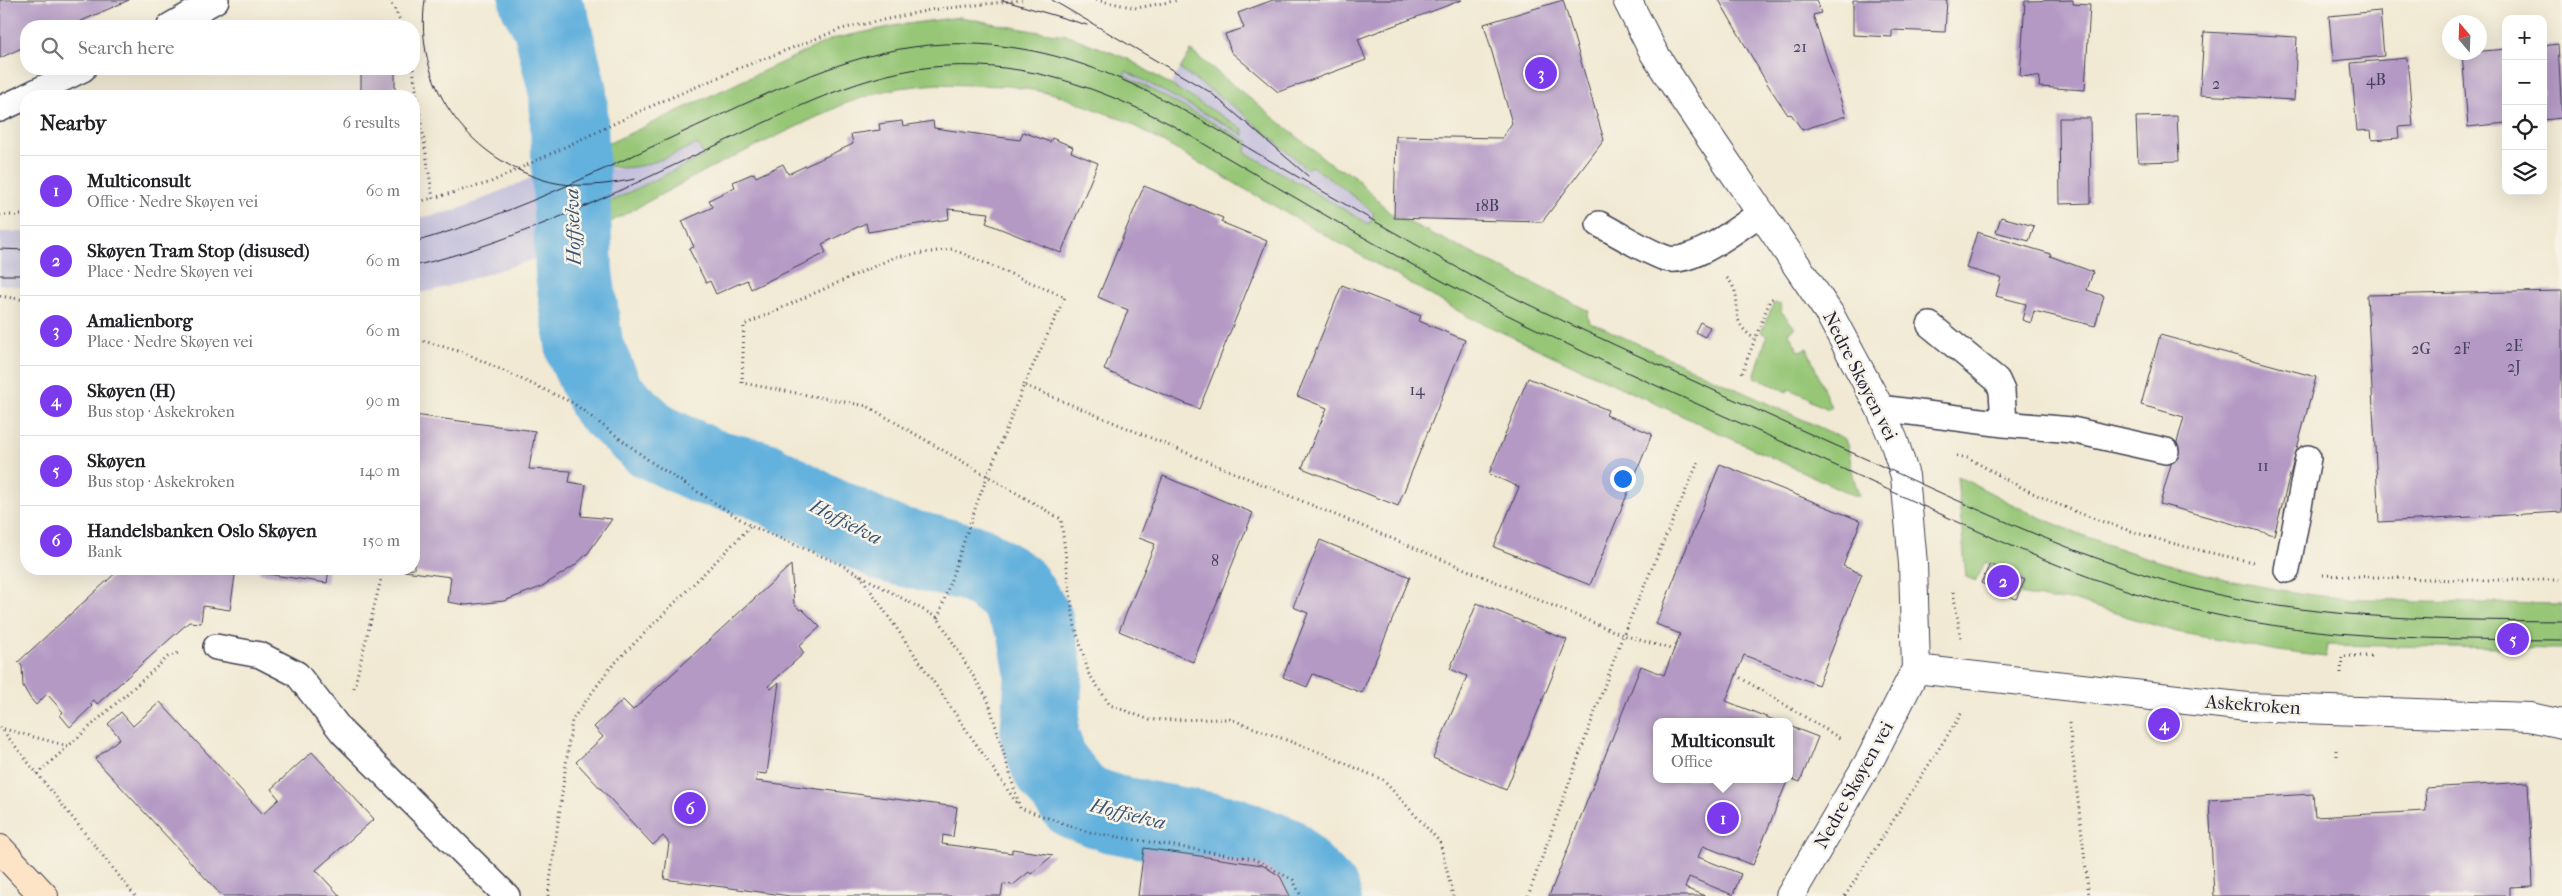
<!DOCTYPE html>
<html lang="en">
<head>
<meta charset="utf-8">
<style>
  body { margin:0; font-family:"IM FELL French Canon",serif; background:#f2f2f2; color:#202124 }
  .controls { position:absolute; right:15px; top:15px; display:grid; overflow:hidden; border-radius:10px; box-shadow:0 5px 20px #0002 }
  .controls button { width:45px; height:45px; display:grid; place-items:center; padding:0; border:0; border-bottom:1px solid #e0e0e0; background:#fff; color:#202124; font:25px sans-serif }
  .compass { position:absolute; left:2442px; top:15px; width:45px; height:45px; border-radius:50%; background:#fff; box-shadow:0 5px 20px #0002; rotate:341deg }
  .you { position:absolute; left:1622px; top:478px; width:18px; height:18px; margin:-12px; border:4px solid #fff; border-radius:50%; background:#1a73e8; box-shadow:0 0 0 8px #1a73e833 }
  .badge { display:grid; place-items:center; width:32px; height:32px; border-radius:50%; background:#7c3aed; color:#fff; font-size:16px; font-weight:700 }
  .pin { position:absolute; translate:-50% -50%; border:2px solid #fff; box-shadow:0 1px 5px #0006 }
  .popup { position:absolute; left:1653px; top:718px; width:140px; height:65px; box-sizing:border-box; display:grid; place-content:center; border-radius:10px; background:#fff; filter:drop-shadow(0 1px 4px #0005); font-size:16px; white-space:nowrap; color:#757577 }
  .popup b { font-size:19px; color:#202124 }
  .popup::after { content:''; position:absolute; left:50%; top:100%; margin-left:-10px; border:10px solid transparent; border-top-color:#fff }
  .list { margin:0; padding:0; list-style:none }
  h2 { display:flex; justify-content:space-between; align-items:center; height:65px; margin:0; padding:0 20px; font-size:21px }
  h2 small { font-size:16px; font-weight:400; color:#757577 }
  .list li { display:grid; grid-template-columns:32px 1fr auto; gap:15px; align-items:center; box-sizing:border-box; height:70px; padding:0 20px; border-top:1px solid #e0e0e0 }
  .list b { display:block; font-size:19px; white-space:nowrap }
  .list p { margin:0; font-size:16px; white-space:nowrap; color:#757577 }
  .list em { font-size:16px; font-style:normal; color:#757577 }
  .icon { flex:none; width:28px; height:28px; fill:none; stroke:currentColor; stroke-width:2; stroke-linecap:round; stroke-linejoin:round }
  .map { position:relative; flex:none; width:2562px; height:896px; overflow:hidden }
  .search { position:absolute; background:#fff; box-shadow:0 5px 20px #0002; left:20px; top:20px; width:400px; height:55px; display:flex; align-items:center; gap:12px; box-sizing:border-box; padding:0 18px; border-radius:20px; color:#757577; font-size:19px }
  .panel { position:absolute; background:#fff; box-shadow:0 5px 20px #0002; left:20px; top:90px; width:400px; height:485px; border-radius:20px }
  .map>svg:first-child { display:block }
</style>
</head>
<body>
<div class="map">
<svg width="2562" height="896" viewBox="0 0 2562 896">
  <rect width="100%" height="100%" fill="#f7f3e8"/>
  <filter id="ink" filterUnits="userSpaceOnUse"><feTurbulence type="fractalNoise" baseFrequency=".02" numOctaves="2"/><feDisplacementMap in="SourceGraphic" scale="10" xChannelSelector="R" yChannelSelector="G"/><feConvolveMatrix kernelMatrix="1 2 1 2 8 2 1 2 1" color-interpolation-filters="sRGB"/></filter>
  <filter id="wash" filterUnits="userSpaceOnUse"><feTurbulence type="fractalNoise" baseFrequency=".0096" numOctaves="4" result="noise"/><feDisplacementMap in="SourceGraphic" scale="20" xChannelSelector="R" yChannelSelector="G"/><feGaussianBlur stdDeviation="1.12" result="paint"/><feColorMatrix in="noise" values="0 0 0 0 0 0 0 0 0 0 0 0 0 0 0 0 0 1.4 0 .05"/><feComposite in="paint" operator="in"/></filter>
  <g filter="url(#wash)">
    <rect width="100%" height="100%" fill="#f1e9d3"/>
    <path fill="#c4c0db" d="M1180 69 1240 111 1307 169 1310 166 1357 198 1374 213 1369 225 1245 151 1249 143 1124 74 1126 71 1244 135 1243 129 1171 85Z
      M697 144 704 156 580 216 586 227 560 239 553 253 439 289 414 294V219L457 210 573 160 576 165 587 162 616 169 640 165Z
      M0 232H26V288L0 284Z"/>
    <path fill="#96c676" stroke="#5c7458" d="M960 17 1033 31 1067 35 1128 59 1243 129 1244 135 1126 71 1124 75 1249 142 1245 152 1369 224 1374 213 1338 184 1311 166 1307 169 1240 111 1180 69 1191 51 1336 168 1351 173 1390 213 1589 311 1587 316 1591 324 1597 325 1845 439C1852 458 1851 476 1859 494L1857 497 1467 316 1126 121 1055 94 1009 86 937 84 898 88 873 94 844 104 710 168 590 233 580 216 704 156 697 144C669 156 633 176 603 164L591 169 587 162 575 165 573 160 832 39 899 25Z
      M1774 303 1781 305V311L1795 328 1788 332 1799 351 1807 348 1831 407 1829 409 1810 401V398L1789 389 1787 392 1754 377 1767 336 1761 332Z
      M1957 476C1982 487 2004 501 2028 512 2093 542 2160 564 2230 580 2266 588 2305 595 2342 598 2367 600 2390 598 2414 602L2562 604V649L2327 645 2325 657 2279 651 2177 632 2073 600H2050L2020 594 2025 580 1985 562 1976 581 1966 577Z"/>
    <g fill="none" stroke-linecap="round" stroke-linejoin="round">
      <path stroke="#64b1dd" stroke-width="78" d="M538 0 551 23 568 92 574 273 585 350 607 399 651 440 708 467 761 480 811 507 889 544 975 564 1012 588 1035 623 1044 675 1039 735 1050 765 1077 801 1113 814 1230 835 1282 855 1322 896"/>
    </g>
    <g id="blocks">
      <path fill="#b399c4" d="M0 0H129L70 26H26V46L0 58Z
        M1273 0H1462L1358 39 1366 60 1278 92 1231 52 1225 34 1244 28 1238 13Z
        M1563 0 1604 140 1542 222 1394 218 1396 136 1502 138 1512 123 1484 24Z
        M1719 0H1816L1821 13 1813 15 1846 116 1802 130 1791 114 1788 115 1768 85Z
        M1853 0H1947L1945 32 1892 30V37L1853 35Z
        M2073 0V4L2090 5 2085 90 2039 87 2040 77 2020 76 2025 1Z
        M2380 11 2384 56 2333 61 2329 16Z
        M2204 32 2297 37 2294 100 2200 95Z
        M2558 44 2562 118 2543 120V46Z
        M2506 49V123L2468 127 2462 53Z
        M2407 58 2413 126 2398 127 2399 138 2372 140 2371 130 2357 131 2351 63Z
        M361 69H395V96H361Z
        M2177 116 2179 161 2138 162 2136 117Z
        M2059 118H2090L2091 203 2060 204Z
        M902 121 903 126 933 121 934 128 1020 140 1023 132 1050 142 1052 138 1073 147 1071 152 1098 163 1061 253 986 223 989 213 948 209 949 219 868 232 866 223 822 244 826 253 751 289 747 280 716 294 710 281 706 283 689 249 694 247 682 221 713 207 709 200 735 187 733 182 754 173 756 177 783 164 788 174 853 144 851 134 880 130 879 124Z
        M1144 186 1223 218 1221 222 1267 241 1199 409 1104 370 1128 310 1098 297Z
        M2001 217 2034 226 2029 241 1996 232Z
        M1977 232 2051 254 2050 256 2093 272 2087 290 2104 296 2095 326 2034 311 2031 323 2022 320 2026 304 1996 296 2001 278 1966 268Z
        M1342 285 1421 316 1419 321 1465 340 1398 506 1302 468 1327 408 1297 396Z
        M2562 291V512L2379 522 2367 295Z
        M1700 322 1710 327 1705 337 1695 332Z
        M2160 335 2316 377 2274 535 2160 504 2184 417 2141 405Z
        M1528 378 1608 410 1606 415 1652 434 1590 585 1494 547 1519 487 1489 474Z
        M414 415 535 431 529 469 571 471 569 482 586 485 581 516 612 519 588 553 574 566 541 587 504 601 466 605 448 602 451 577 396 570 414 569Z
        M1720 464 1861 521 1843 566 1862 574 1818 685 1744 655 1726 701 1779 722H1657V779H1788L1753 865 1703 846 1698 857 1741 874 1733 895 1689 877 1685 888 1705 896H1549L1641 666 1664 675 1680 634 1656 624Z
        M1163 476 1253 513 1193 662 1119 631 1155 544 1139 538Z
        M1320 540 1410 577 1362 693 1313 674 1307 687 1283 677 1308 613 1293 607Z
        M1990 564 2025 580 2016 599 1981 583Z
        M791 565 794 604 800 610 802 609 820 627 799 646 804 653 768 686 771 689 779 682 767 774 757 773 756 781 957 807 953 837 943 835 942 844 1012 853V849L1053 855 1031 874 1029 872 1013 885 1003 884 1001 896H790L664 879 669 843 663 836 653 845 576 762 603 737 594 727 623 700 633 710Z
        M120 569H236L230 610 203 606 201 623 189 622 97 704 94 700 90 704 92 706 70 727 60 715 63 712 47 694 36 705 30 698 23 686 22 666 18 662Z
        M260 569H329L327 583 259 573Z
        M1477 603 1567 640 1506 790 1433 758 1467 676 1450 669Z
        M160 702 263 814 279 799 271 789 312 752 374 819 316 870 340 896H222L95 759 120 738 108 724 121 712 133 726Z
        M1789 726 1818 737 1800 782 1789 778Z
        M2528 782 2533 886 2510 887V896H2214L2209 800 2313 794 2315 817 2426 811 2425 788Z
        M1144 848 1262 865 1280 876 1290 896H1138Z"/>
    </g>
  </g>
  <g filter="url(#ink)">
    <use href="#blocks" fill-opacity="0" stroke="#414052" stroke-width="1"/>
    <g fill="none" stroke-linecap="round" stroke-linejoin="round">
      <g stroke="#414052" stroke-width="28">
        <path id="lane" d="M170 26 216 0
          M27 96 83 69
          M0 109 26 97
          M1599 224C1620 235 1643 250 1665 258 1691 267 1739 227 1761 213
          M1930 325 1997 380 2002 391 2004 424
          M1880 408 2004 424 2072 430 2166 451
          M2287 570 2308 458
          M216 647 260 655 297 674 343 733 507 896"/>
      </g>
      <g stroke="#414052" stroke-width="30">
        <path id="street" d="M1627 0 1654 53 1683 98 1829 313 1880 408 1894 441 1905 476 1913 564 1916 669 1871 758 1790 896
          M1916 669 2247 707 2530 717 2562 724"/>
      </g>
      <g stroke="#414052" stroke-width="30">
        <path id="secondary" d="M0 849 44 896"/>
      </g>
      <path stroke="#414052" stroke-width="3" stroke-dasharray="1 4" stroke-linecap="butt" d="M390 0 403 26
        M1096 0 1137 8 1179 0
        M413 69 433 199
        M414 203 489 183 647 108 740 68 841 29 930 10 1022 0
        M0 215H26
        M1727 278C1748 301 1723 318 1755 339
        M0 296 26 300
        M414 338 465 353 573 403 651 462 751 526 838 563 938 618 988 700 1020 808 1088 832 1254 859 1293 880 1301 896
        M1742 373 1770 300 1775 297
        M1024 385 1065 297 952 249 895 257 744 325 742 383 867 406 1061 519 1074 623 1089 674 1110 705 1150 720 1230 719 1324 754 1383 780 1440 842 1453 896
        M1957 456 1968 458C1992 471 2015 485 2039 496 2107 527 2179 547 2253 562
        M860 575 1018 805
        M2323 575 2454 580H2562
        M1953 592 1961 638
        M938 618 978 500 1024 385 1623 635 1674 650
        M2341 673 2342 656H2375
        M1736 675 1841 739
        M354 688 381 579
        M2069 723 2089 896
        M0 727 135 896
        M4 729 68 746
        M2336 756V747
        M37 774 168 657 181 652
        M548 896 572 720 610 668 751 526
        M1528 896 1623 635 1699 460
        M1845 896 1963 711"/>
      <use href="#lane" stroke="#fff" stroke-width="25"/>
      <use href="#street" stroke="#fff" stroke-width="28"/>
      <use href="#secondary" stroke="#fee4c6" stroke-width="28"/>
      <path stroke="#22223b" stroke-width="1" d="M425 0C413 83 466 156 544 180 573 189 606 185 635 179
        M1002 0 1087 25
        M1052 0 1210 92 1308 176
        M414 242C519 213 615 163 714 118 788 84 861 48 944 44 1072 39 1162 97 1267 159 1334 198 1401 237 1469 274 1516 300 1566 322 1615 345 1689 379 1763 413 1837 446 1961 501 2083 563 2215 594 2329 620 2446 620 2562 621
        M0 249 26 250
        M414 266C522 240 621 190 721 143 792 110 866 70 946 66 1029 62 1097 87 1170 124 1266 180 1361 238 1459 290 1584 356 1714 411 1843 469 1962 523 2080 584 2208 613 2324 640 2444 639 2562 640
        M0 275H26"/>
    </g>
  </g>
  <g text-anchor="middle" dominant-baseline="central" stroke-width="5" stroke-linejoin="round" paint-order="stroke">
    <g font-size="16" fill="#46405d">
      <text x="1800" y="46">21</text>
      <text x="2376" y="79">4B</text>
      <text x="2216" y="83">2</text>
      <text x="1487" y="205">18B</text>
      <text x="2514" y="345">2E</text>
      <text x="2421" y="348">2G</text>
      <text x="2462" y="348">2F</text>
      <text x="2514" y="366">2J</text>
      <text x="1417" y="389">14</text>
      <text x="2263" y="465">11</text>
      <text x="1215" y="560">8</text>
    </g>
    <g font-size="19" fill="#22223b" stroke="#f7f3e8">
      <text transform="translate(1860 376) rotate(63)">Nedre Skøyen vei</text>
      <text transform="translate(2253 705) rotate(4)">Askekroken</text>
      <text transform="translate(1854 785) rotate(-61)">Nedre Skøyen vei</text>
    </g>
    <g font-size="20" font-style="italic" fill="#395474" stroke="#f7f3e8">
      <text transform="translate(573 227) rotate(-92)">Hoffselva</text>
      <text transform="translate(846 522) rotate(27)">Hoffselva</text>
      <text transform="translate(1128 814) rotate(14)">Hoffselva</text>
    </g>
  </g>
</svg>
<div class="controls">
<button>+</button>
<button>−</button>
<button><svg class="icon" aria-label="locate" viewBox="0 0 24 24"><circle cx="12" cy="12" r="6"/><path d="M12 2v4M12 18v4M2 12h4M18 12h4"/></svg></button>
<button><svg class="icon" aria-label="layers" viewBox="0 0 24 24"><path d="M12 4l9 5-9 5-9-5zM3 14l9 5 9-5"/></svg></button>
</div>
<svg class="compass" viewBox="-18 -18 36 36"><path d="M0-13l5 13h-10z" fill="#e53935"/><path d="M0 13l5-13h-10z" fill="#757577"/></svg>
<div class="you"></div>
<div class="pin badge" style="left:1723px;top:818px">1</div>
<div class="popup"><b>Multiconsult</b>Office</div>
<div class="pin badge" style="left:2003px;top:581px">2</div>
<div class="pin badge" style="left:1541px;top:73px">3</div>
<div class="pin badge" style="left:2164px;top:724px">4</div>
<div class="pin badge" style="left:2513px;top:639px">5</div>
<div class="pin badge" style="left:690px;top:808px">6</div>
<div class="search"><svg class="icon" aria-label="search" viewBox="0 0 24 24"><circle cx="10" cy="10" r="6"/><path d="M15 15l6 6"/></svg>Search here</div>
<section class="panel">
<h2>Nearby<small>6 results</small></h2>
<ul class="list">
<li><span class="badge">1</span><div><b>Multiconsult</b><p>Office · Nedre Skøyen vei</p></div><em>60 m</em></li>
<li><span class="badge">2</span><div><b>Skøyen Tram Stop (disused)</b><p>Place · Nedre Skøyen vei</p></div><em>60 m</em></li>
<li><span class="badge">3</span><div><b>Amalienborg</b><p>Place · Nedre Skøyen vei</p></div><em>60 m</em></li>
<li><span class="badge">4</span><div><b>Skøyen (H)</b><p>Bus stop · Askekroken</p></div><em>90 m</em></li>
<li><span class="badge">5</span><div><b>Skøyen</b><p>Bus stop · Askekroken</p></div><em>140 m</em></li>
<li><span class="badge">6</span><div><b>Handelsbanken Oslo Skøyen</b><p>Bank</p></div><em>150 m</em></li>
</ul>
</section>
</div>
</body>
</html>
